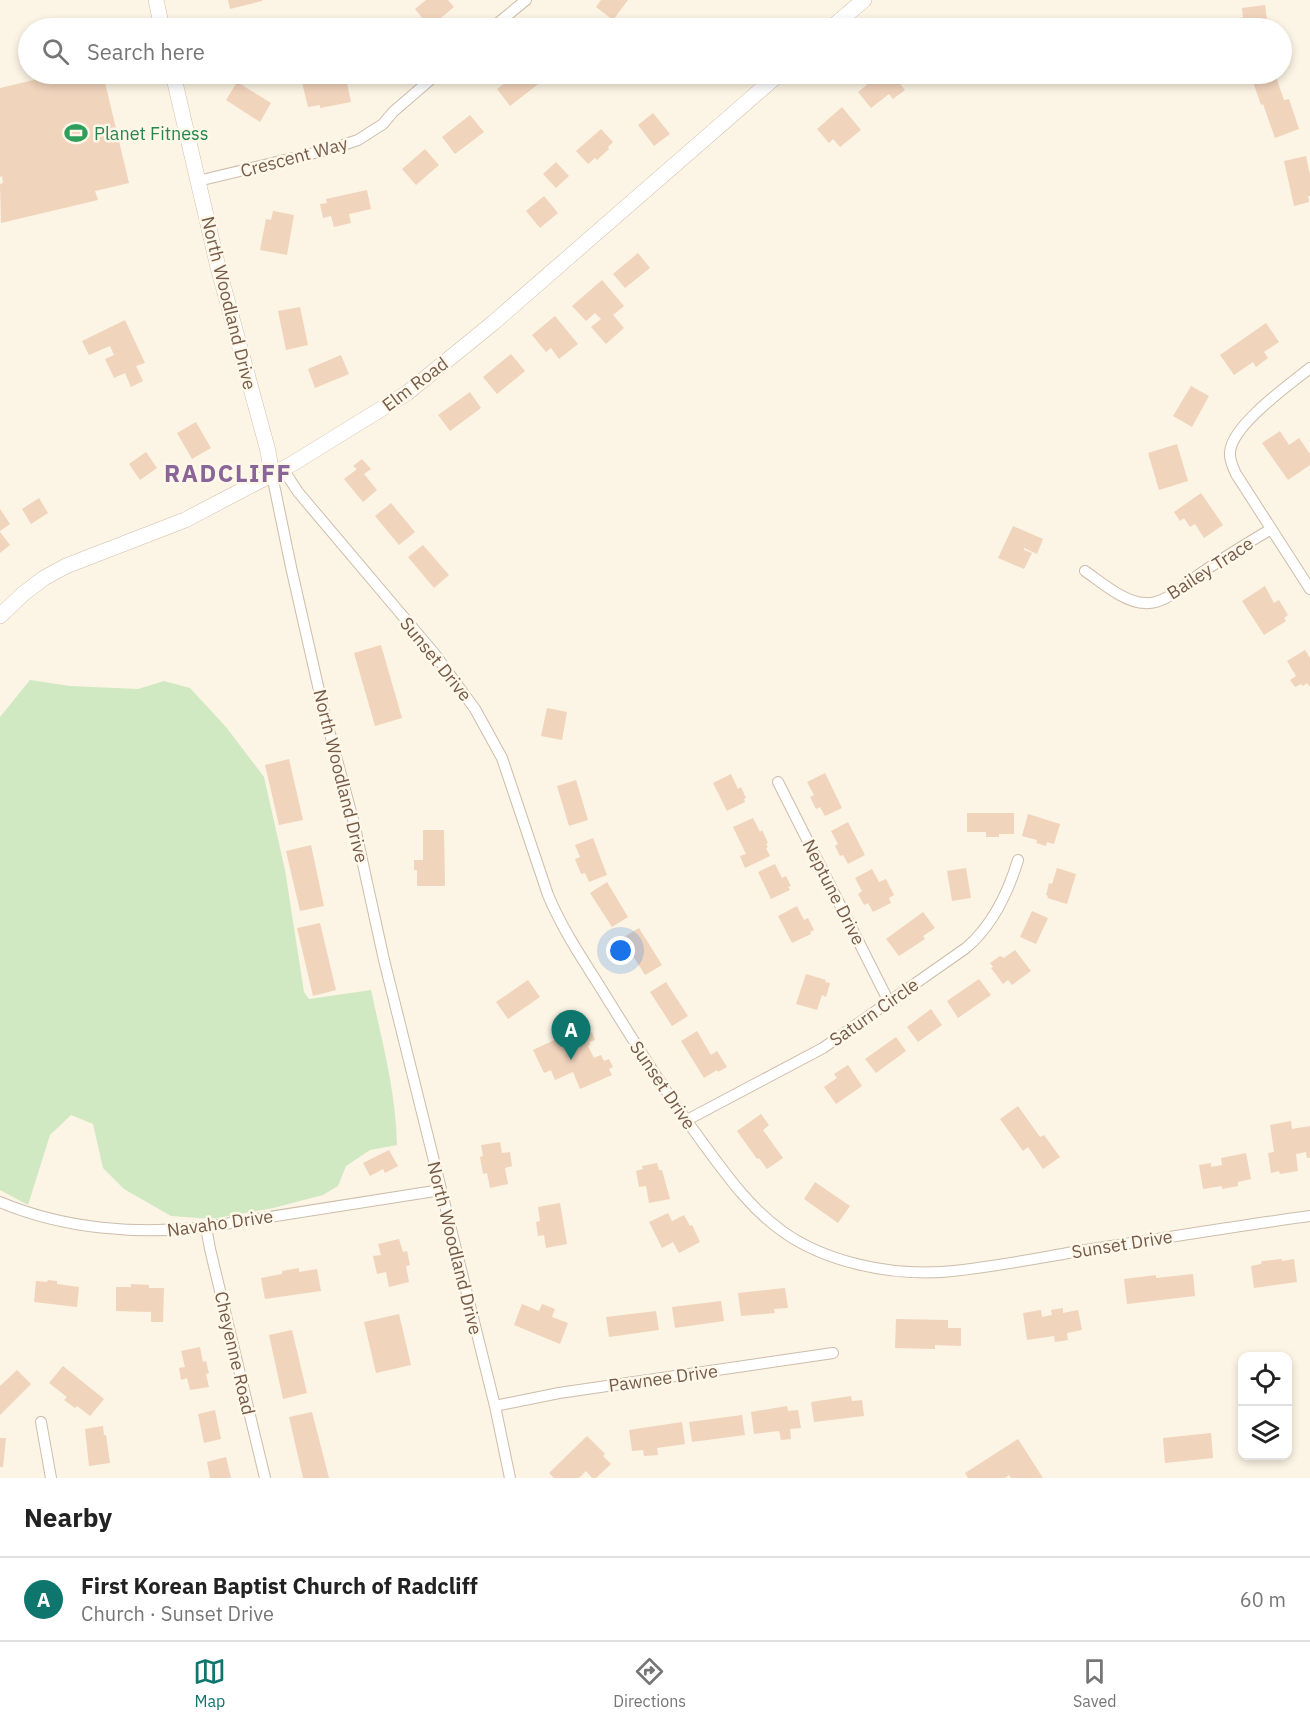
<!DOCTYPE html>
<html lang="en">
<head>
<meta charset="utf-8">
<style>
  body { margin:0; font-family:"IBM Plex Sans",sans-serif; background:#f6f6f6; color:#222 }
  .controls { position:absolute; right:18px; bottom:18px; display:grid; overflow:hidden; border-radius:12px; box-shadow:0 3px 9px #0003 }
  .controls button { width:54px; height:54px; display:grid; place-items:center; padding:0; border:0; border-bottom:2px solid #e0e0e0; background:#fff; color:#222; font:30px sans-serif }
  .you { position:absolute; left:621px; top:951px; width:21px; height:21px; margin:-15px; border:4px solid #fff; border-radius:50%; background:#1a73e8; box-shadow:0 0 0 9px #1a73e833 }
  .badge { display:grid; place-items:center; width:39px; height:39px; border-radius:50%; background:#0f766e; color:#fff; font-size:20px; font-weight:700 }
  .pin { position:absolute; translate:-50% -50px; filter:drop-shadow(0 2px 3px #0008) }
  .pin::after { content:''; position:absolute; top:32px; width:21px; height:18px; background:inherit; clip-path:polygon(0 0,100% 0,50% 100%) }
  .list { margin:0; padding:0; list-style:none }
  h2 { display:flex; justify-content:space-between; align-items:center; height:78px; margin:0; padding:0 24px; font-size:26px }
  h2 small { font-size:20px; font-weight:400; color:#767676 }
  .list li { display:grid; grid-template-columns:39px 1fr auto; gap:18px; align-items:center; box-sizing:border-box; height:84px; padding:0 24px; border-top:2px solid #e0e0e0 }
  .list b { display:block; font-size:22px; white-space:nowrap }
  .list p { margin:0; font-size:20px; white-space:nowrap; color:#767676 }
  .list em { font-size:20px; font-style:normal; color:#767676 }
  .icon { flex:none; width:33px; height:33px; fill:none; stroke:currentColor; stroke-width:2; stroke-linecap:round; stroke-linejoin:round }
  .map { position:relative; flex:none; width:1310px; height:1478px; overflow:hidden }
  .search { position:absolute; background:#fff; box-shadow:0 3px 9px #0003; left:18px; right:18px; top:18px; height:66px; display:flex; align-items:center; gap:15px; box-sizing:border-box; padding:0 21px; border-radius:33px; color:#767676; font-size:22px }
  .sheet { height:162px; background:#fff }
  nav { display:flex; justify-content:space-around; align-items:center; box-sizing:border-box; height:84px; border-top:2px solid #e0e0e0; background:#fff; font-size:16px; color:#767676 }
  nav a { display:grid; justify-items:center; gap:3px }
  nav .on { color:#0f766e }
  .map>svg:first-child { display:block }
</style>
</head>
<body>
<div class="map">
<svg width="1310" height="1478" viewBox="0 0 1310 1478">
  <rect width="100%" height="100%" fill="#fcf4e4"/>
  <path fill="#d0e9c2" d="M30 680 70 686 138 689 164 681 190 688 226 727 264 777 285 870 304 992 309 999 371 990C382 1041 396 1092 397 1145L370 1150 346 1166 338 1186 323 1195 273 1208 212 1219 171 1216 124 1189 103 1168 93 1124 71 1115 50 1135 28 1205 0 1190V717Z"/>
  <path fill="#f1d4bc" d="M228 0H262V1L230 9Z
    M426 0H448L454 7 430 27 415 9Z
    M601 0H628L613 20 596 7Z
    M1265 5 1268 28H1241L1240 21 1243 20 1242 8Z
    M59 74H103L129 183 95 191 98 200 1 223 0 184 3 183 2 176 0 177V88Z
    M323 74 325 83 346 78 351 102 320 108V105L308 107 301 78Z
    M516 74H536L542 81 510 106 497 89Z
    M870 74H876L878 76 881 74H892L905 90 893 99 889 94 871 108 858 92 869 83 865 78Z
    M1268 74H1275L1284 100 1289 99 1299 129 1275 138 1263 104 1261 105 1252 79Z
    M237 82 271 103 260 122 226 100Z
    M842 107 861 130 840 147 833 139 829 143 817 129Z
    M653 113 670 134 654 146 638 125Z
    M470 115 484 132 455 154 442 137Z
    M601 129 613 142 608 147 609 149 597 160 595 158 588 164 576 151Z
    M425 149 439 165 416 185 402 169Z
    M1306 156 1310 175V196H1308L1309 202 1294 206 1284 161Z
    M556 162 569 176 556 188 543 174Z
    M367 190 371 209 349 214 351 223 334 227 331 216 323 218 320 204 327 203 326 199Z
    M544 196 558 213 540 228 526 211Z
    M273 211 294 215 287 255 260 250 266 219 271 220Z
    M638 253 650 268 625 288 613 274Z
    M602 280 624 306 613 315 624 328 606 344 591 327 601 319 595 313 586 321 572 306Z
    M300 307 308 345 286 350 278 311Z
    M555 316 578 344 559 359 551 348 546 352 532 335Z
    M125 320 145 363 136 366 143 381 131 387 125 373 114 378 105 359 114 355 110 346 89 355 82 341Z
    M1266 323 1279 342 1264 352 1268 358 1256 367 1253 362 1234 375 1220 355Z
    M511 354 525 371 497 394 483 377Z
    M341 355 349 374 315 388 308 369Z
    M1191 386 1209 396 1192 427 1173 416Z
    M470 392 481 408 450 431 438 415Z
    M196 422 211 448 192 459 177 433Z
    M1280 431 1289 445 1299 438 1310 454V465L1288 480 1262 443Z
    M1177 444 1188 481 1159 490 1148 453Z
    M146 452 157 468 140 480 129 464Z
    M362 459 371 469 364 474 377 490 363 502 344 479 357 469 353 466Z
    M1201 493 1223 525 1204 538 1195 524 1190 527 1184 518 1180 521 1174 512Z
    M39 498 48 513 31 524 22 509Z
    M391 503 415 532 399 545 375 516Z
    M0 509 10 524 0 531Z
    M1013 526 1043 539 1037 554 1024 548V550L1032 553 1024 569 998 558Z
    M0 532 10 545 0 553Z
    M423 545 449 575 434 588 408 557Z
    M1265 586 1274 603 1279 600 1288 615 1284 618 1286 621 1264 635 1242 601Z
    M381 645 402 718 375 726 354 653Z
    M1305 650 1310 658V687L1307 683 1303 686 1301 684 1295 687 1290 680 1296 676 1287 661Z
    M547 708 567 712 562 740 541 736Z
    M289 759 303 820 279 825 265 765Z
    M825 773 842 808 825 816 820 807 816 809 810 797 814 795 807 782Z
    M731 774 738 789 741 787 746 798 744 799 745 802 727 811 713 783Z
    M576 780 588 820 569 826 557 786Z
    M967 813H1014V834H999V837H986V832H967Z
    M1028 814 1060 824 1054 844 1047 842 1046 846 1036 843 1037 840 1022 836Z
    M753 818 760 832 762 830 768 843 766 844 768 847 766 848 770 856 745 868 740 856 746 854 733 827Z
    M848 822 865 855 848 864 843 855 840 856 835 846 838 844 831 831Z
    M423 830H444L445 886H417V870H414V860H423Z
    M593 838 607 875 589 882 585 873 581 874 575 859 580 857 575 845Z
    M311 845 324 906 300 911 286 851Z
    M775 864 782 878 786 876 791 886 788 887 790 890 771 899 758 872Z
    M966 868 971 898 952 901 947 871Z
    M1057 868 1076 874 1067 904 1047 898 1048 896 1046 895 1049 883 1052 884Z
    M872 869 879 882 886 879 894 895 889 898 891 903 873 912 868 903 864 905 858 894 862 891 855 878Z
    M607 882 628 917 612 927 590 893Z
    M797 906 804 920 808 918 814 930 810 932 811 934 792 943 778 916Z
    M1032 911 1048 918 1036 944 1020 937Z
    M923 912 935 928 923 936 925 939 899 956 886 939Z
    M320 923 336 990 313 996 297 928Z
    M639 928 662 965 645 975 622 938Z
    M1015 950 1031 971 1012 985 1008 980 1003 984 991 968 993 967 990 963 1000 956 1004 958Z
    M806 974 826 980 825 982 830 983 826 997 822 995 817 1010 796 1004Z
    M979 979 991 995 958 1018 947 1001Z
    M528 980 540 997 508 1019 496 1002Z
    M666 982 688 1016 672 1026 650 992Z
    M931 1009 942 1025 918 1042 907 1027Z
    M578 1029 581 1034 584 1032 586 1035 592 1032 595 1040 589 1042 590 1045 588 1046 594 1058 601 1055 604 1061 609 1059 613 1067 609 1069 612 1075 580 1089 573 1072 555 1080 551 1070 544 1073 533 1050Z
    M697 1031 711 1055 717 1051 727 1067 718 1072 717 1070 704 1078 681 1041Z
    M896 1037 906 1051 876 1073 865 1059Z
    M848 1065 862 1086 836 1104 824 1087 837 1078 834 1074Z
    M1018 1106 1040 1137 1044 1135 1060 1157 1043 1169 1028 1147 1023 1151 1000 1119Z
    M761 1114 769 1125 763 1130 783 1158 767 1169 759 1158 757 1159 737 1131Z
    M1291 1121 1292 1129 1310 1126V1158H1307L1306 1152 1296 1154 1298 1171 1280 1174 1279 1171 1271 1173 1268 1153 1274 1152 1270 1125Z
    M500 1142 502 1153 510 1152 512 1166 505 1168 508 1184 490 1188 487 1173 483 1174 480 1157 483 1156 481 1145Z
    M389 1150 398 1166 385 1173 383 1169 370 1176 363 1163Z
    M1246 1153 1251 1179 1238 1182V1186L1222 1189V1186L1203 1189 1199 1165 1211 1163V1167L1222 1165 1221 1158Z
    M657 1163 659 1170H662L670 1199 649 1203 646 1186 639 1187 636 1171 643 1169 642 1166Z
    M815 1182 850 1206 838 1223 804 1199Z
    M560 1203 567 1244 546 1248 544 1235 538 1236 536 1222 540 1221 538 1207Z
    M668 1213 672 1221 684 1215 690 1226 692 1225 700 1242 679 1253 673 1242 662 1248 649 1222Z
    M399 1239 403 1252 407 1251 410 1265 406 1266 409 1282 389 1287 386 1272 377 1274 373 1256 381 1255 378 1244Z
    M1282 1259V1261L1294 1259 1297 1282 1254 1288 1251 1266 1261 1264 1262 1261Z
    M299 1268V1272L317 1269 321 1291 265 1299 261 1278 282 1274V1271Z
    M1193 1274 1195 1296 1127 1304 1124 1279 1156 1275V1278Z
    M48 1280 57 1281V1284L79 1287 77 1307 34 1302 36 1281 47 1282Z
    M131 1284 149 1285V1288H164L163 1322H151V1312L116 1311V1287H131Z
    M785 1288 788 1308 774 1309 775 1313 741 1316 738 1293Z
    M721 1301 724 1321 675 1328 672 1307Z
    M522 1304 539 1311 542 1304 555 1309 552 1317 568 1323 560 1344 514 1325Z
    M1063 1308V1313L1078 1310 1082 1330 1067 1333 1068 1340 1055 1342 1054 1336 1027 1340 1023 1313 1041 1310 1042 1317 1052 1315 1051 1310Z
    M656 1311 659 1330 609 1337 606 1317Z
    M399 1314 411 1365 376 1373 364 1322Z
    M896 1319 948 1320V1328H961V1346L935 1345V1349L895 1348Z
    M292 1330 307 1393 283 1399 269 1335Z
    M200 1347 203 1362 206 1361 209 1373 206 1374 209 1387 190 1390 187 1378 181 1380 179 1368 185 1367 181 1351Z
    M63 1366 104 1399 90 1416 77 1406 75 1408 64 1400 67 1397 49 1383Z
    M17 1370 31 1384 0 1415V1386Z
    M851 1396 852 1401 862 1400 864 1416 814 1422 811 1402Z
    M787 1406 788 1411 798 1410 801 1428 790 1429 791 1439 781 1440 779 1431 754 1434 751 1412Z
    M215 1410 221 1439 204 1443 198 1414Z
    M312 1412 329 1478H303L289 1417Z
    M742 1415 745 1435 692 1442 689 1422Z
    M682 1422 685 1444 657 1448 658 1455 644 1456 643 1450 632 1451 629 1430Z
    M103 1426 104 1435H106L110 1463 89 1466 85 1429Z
    M1211 1433 1213 1458 1165 1463 1163 1438Z
    M587 1436 605 1454 603 1456 611 1464 596 1478H592L586 1471 579 1478H554L549 1473Z
    M0 1438H6L3 1467H0Z
    M1018 1439 1043 1478H1011L1009 1475 1005 1478H968L965 1473Z
    M226 1457 231 1478H210L207 1462Z"/>
  <g fill="none" stroke-linecap="round" stroke-linejoin="round">
    <g stroke="#cdbcaa" stroke-width="12">
      <path id="street" d="M492 28 526 0
        M198 181 331 149 358 140 383 124 393 112 437 74
        M1310 368C1289 385 1232 425 1230 452 1229 460 1233 467 1236 474L1310 589
        M283 469 298 492 434 653 475 709 502 758 548 895C561 926 579 954 597 982 618 1016 639 1050 661 1083 675 1105 690 1125 705 1146 728 1177 750 1208 782 1231 825 1262 888 1275 941 1272 992 1268 1042 1257 1092 1249 1165 1238 1237 1226 1310 1216
        M272 475 291 567 323 708 354 823 384 960 495 1406 510 1478
        M1085 571C1101 582 1125 603 1145 603 1154 604 1163 600 1171 595 1180 590 1188 582 1197 576 1221 559 1246 544 1271 529
        M778 782 889 1002
        M687 1120 823 1048 966 948C992 926 1008 893 1018 860
        M0 1202C64 1229 138 1235 206 1227L441 1190
        M206 1227 210 1249 265 1478
        M495 1406 559 1393 833 1353
        M41 1422 51 1478"/>
    </g>
    <g stroke="#d2beaa" stroke-width="16">
      <path id="secondary" d="M156 0 162 28
        M831 28 864 0
        M173 74 218 267 268 451 272 475
        M0 616 23 594 44 578 66 566 185 520 292 464 407 393 493 323 779 74"/>
    </g>
    <use href="#street" stroke="#fff" stroke-width="10"/>
    <use href="#secondary" stroke="#fff" stroke-width="15"/>
  </g>
  <defs>
    <g id="stadium-bare" transform="scale(1.8)"><path d="M0-5a6.5 5 0 1 0 0 10a6.5 5 0 1 0 0-10ZM-3.5-1.8h7v3.6h-7Z" fill="#2e9e5b" stroke="#fff8ea" stroke-width="2.5" paint-order="stroke"/></g>
  </defs>
  <g fill-rule="evenodd">
    <use href="#stadium-bare" x="76" y="133"/>
  </g>
  <g text-anchor="middle" dominant-baseline="central" stroke-width="5" stroke-linejoin="round" paint-order="stroke">
    <g font-size="18" fill="#27864d" stroke="#fff8ea" text-anchor="start">
      <text x="94" y="133">Planet Fitness</text>
    </g>
    <g font-size="18" fill="#745b4a" stroke="#fff8ea">
      <text transform="translate(294 157) rotate(-15)">Crescent Way</text>
      <text transform="translate(229 303) rotate(76)">North Woodland Drive</text>
      <text transform="translate(415 384) rotate(-37)">Elm Road</text>
      <text transform="translate(1210 568) rotate(-33)">Bailey Trace</text>
      <text transform="translate(436 659) rotate(51)">Sunset Drive</text>
      <text transform="translate(341 776) rotate(76)">North Woodland Drive</text>
      <text transform="translate(834 892) rotate(63)">Neptune Drive</text>
      <text transform="translate(874 1012) rotate(-35)">Saturn Circle</text>
      <text transform="translate(663 1085) rotate(56)">Sunset Drive</text>
      <text transform="translate(220 1223) rotate(-8)">Navaho Drive</text>
      <text transform="translate(1122 1244) rotate(-9)">Sunset Drive</text>
      <text transform="translate(455 1248) rotate(76)">North Woodland Drive</text>
      <text transform="translate(235 1353) rotate(77)">Cheyenne Road</text>
      <text transform="translate(663 1378) rotate(-8)">Pawnee Drive</text>
    </g>
    <g font-size="24" font-weight="bold" letter-spacing="1.5" fill="#896598" stroke="#fff8ea">
      <text x="228" y="473">RADCLIFF</text>
    </g>
  </g>
</svg>
<div class="controls">
<button><svg class="icon" aria-label="locate" viewBox="0 0 24 24"><circle cx="12" cy="12" r="6"/><path d="M12 2v4M12 18v4M2 12h4M18 12h4"/></svg></button>
<button><svg class="icon" aria-label="layers" viewBox="0 0 24 24"><path d="M12 4l9 5-9 5-9-5zM3 14l9 5 9-5"/></svg></button>
</div>
<div class="you"></div>
<div class="pin badge" style="left:571px;top:1060px">A</div>
<div class="search"><svg class="icon" aria-label="search" viewBox="0 0 24 24"><circle cx="10" cy="10" r="6"/><path d="M15 15l6 6"/></svg>Search here</div>
</div>
<section class="sheet">
<h2>Nearby<small></small></h2>
<ul class="list">
<li><span class="badge">A</span><div><b>First Korean Baptist Church of Radcliff</b><p>Church · Sunset Drive</p></div><em>60 m</em></li>
</ul>
</section>
<nav>
<a class="on"><svg class="icon" aria-label="map" viewBox="0 0 24 24"><path d="M3 6l6-2 6 2 6-2v14l-6 2-6-2-6 2zM9 4v14M15 6v14"/></svg>Map</a>
<a><svg class="icon" aria-label="directions" viewBox="0 0 24 24"><path d="M12 3l9 9-9 9-9-9zM9 14v-3h6M13 9l2 2-2 2"/></svg>Directions</a>
<a><svg class="icon" aria-label="saved" viewBox="0 0 24 24"><path d="M7 4h10v16l-5-4-5 4z"/></svg>Saved</a>
</nav>
</body>
</html>
